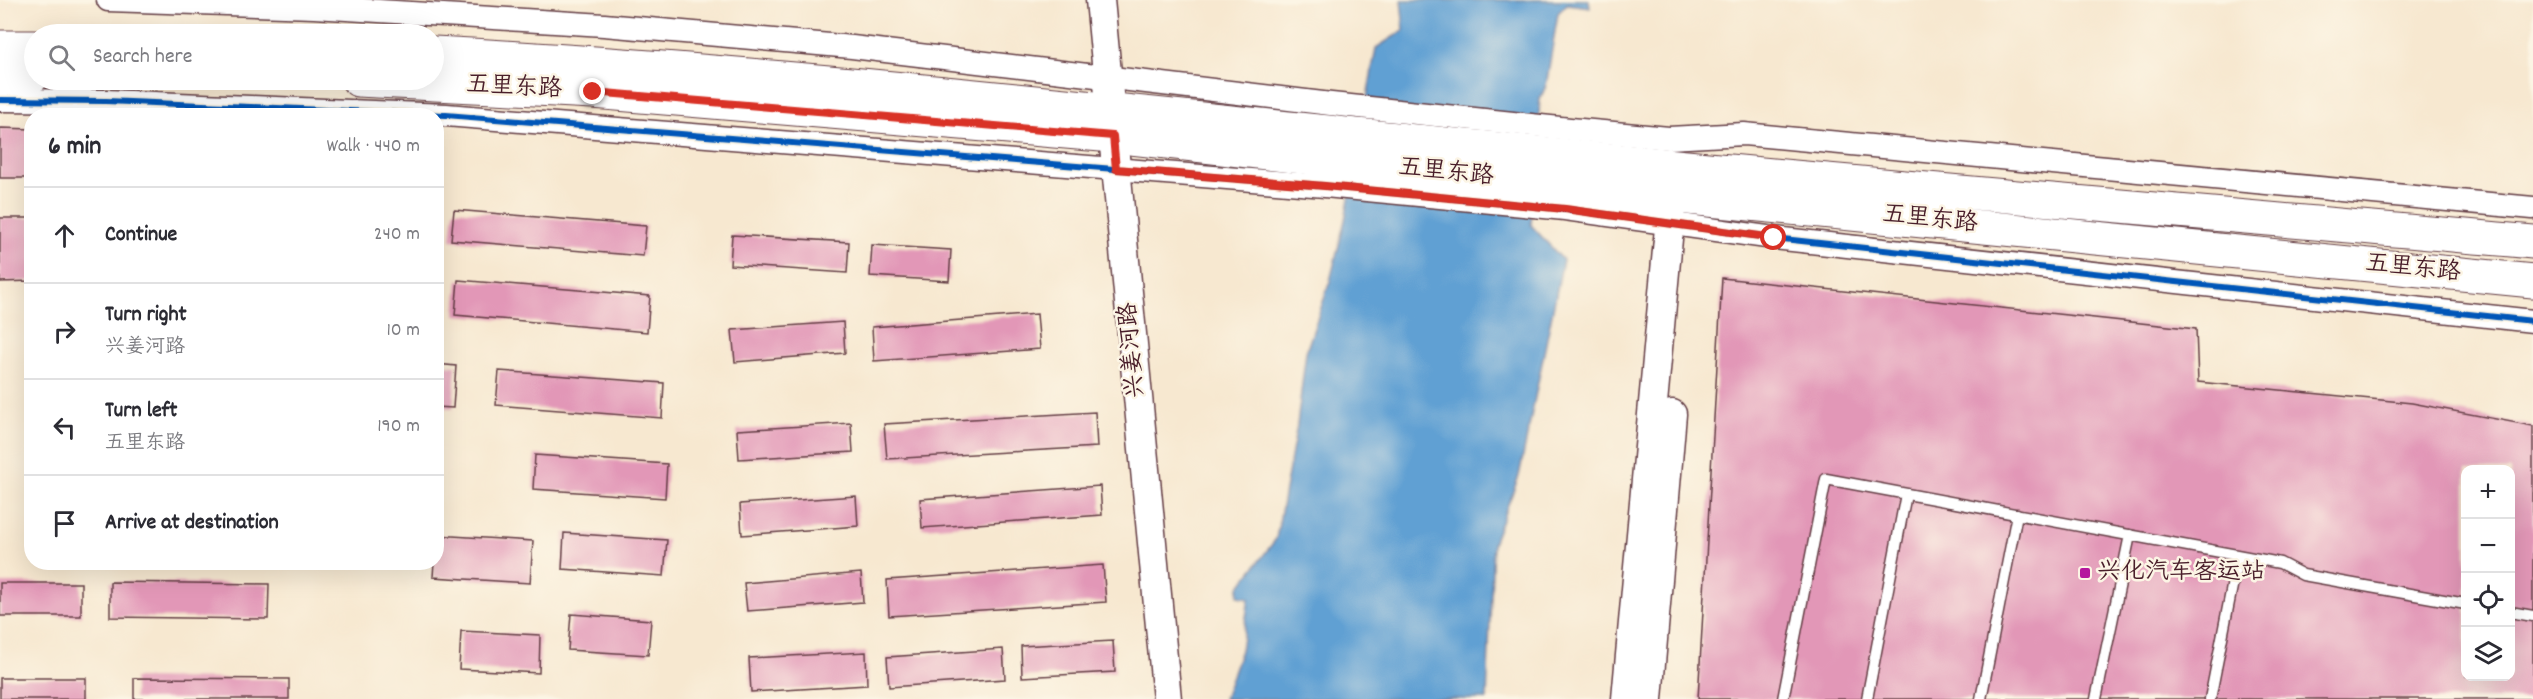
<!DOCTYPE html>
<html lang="en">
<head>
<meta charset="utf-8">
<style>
  body { margin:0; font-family:Dekko,"LXGW WenKai TC",sans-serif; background:#f2f2f3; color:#2b2b33 }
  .controls { position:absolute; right:18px; bottom:18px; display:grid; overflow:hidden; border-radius:12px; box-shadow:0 6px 24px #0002 }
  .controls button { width:54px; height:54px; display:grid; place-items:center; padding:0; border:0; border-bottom:2px solid #e1e1e2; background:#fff; color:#2b2b33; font:30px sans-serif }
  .stop { position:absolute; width:18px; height:18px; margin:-14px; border:4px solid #d93025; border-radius:50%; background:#fff }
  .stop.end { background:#d93025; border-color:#fff; box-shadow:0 2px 6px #0008 }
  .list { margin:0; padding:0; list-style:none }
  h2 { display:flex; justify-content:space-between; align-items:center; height:78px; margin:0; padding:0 24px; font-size:26px }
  h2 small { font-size:20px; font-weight:400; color:#7c7c81 }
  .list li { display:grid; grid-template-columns:39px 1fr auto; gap:18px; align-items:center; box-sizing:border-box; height:96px; padding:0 24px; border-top:2px solid #e1e1e2 }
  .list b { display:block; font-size:22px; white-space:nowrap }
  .list p { margin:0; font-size:20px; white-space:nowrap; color:#7c7c81 }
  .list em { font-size:20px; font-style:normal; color:#7c7c81 }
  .icon { flex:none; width:33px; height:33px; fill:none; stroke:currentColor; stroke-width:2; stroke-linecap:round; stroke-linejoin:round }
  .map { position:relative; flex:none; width:2533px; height:699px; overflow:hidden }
  .search { position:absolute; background:#fff; box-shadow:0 6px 24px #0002; left:24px; top:24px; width:420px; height:66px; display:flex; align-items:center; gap:15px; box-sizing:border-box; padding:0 21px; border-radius:33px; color:#7c7c81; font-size:22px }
  .panel { position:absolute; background:#fff; box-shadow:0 6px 24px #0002; left:24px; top:108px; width:420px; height:462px; border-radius:24px }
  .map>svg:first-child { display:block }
</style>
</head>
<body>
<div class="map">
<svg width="2533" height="699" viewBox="0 0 2533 699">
  <rect width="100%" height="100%" fill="#fcf5e5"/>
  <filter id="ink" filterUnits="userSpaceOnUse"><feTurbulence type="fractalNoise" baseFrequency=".0167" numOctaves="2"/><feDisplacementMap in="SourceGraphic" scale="12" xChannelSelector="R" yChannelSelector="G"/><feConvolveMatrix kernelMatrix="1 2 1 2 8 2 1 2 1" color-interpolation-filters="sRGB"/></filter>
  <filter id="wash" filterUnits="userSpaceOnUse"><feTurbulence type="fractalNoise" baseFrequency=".008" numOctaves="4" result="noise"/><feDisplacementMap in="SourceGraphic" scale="24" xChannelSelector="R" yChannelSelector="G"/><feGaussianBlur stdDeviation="1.35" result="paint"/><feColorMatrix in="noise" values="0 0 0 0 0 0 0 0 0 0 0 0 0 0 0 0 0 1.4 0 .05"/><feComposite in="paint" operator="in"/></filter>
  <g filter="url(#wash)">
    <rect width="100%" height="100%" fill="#f7e8d0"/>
    <path fill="#61a0d3" stroke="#56607f" stroke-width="1.5" d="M1401 0H1589L1590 7 1567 4 1558 13 1546 86 1540 99 1531 225 1563 260 1519 476 1493 543 1487 699H1224L1241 650 1249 598 1238 596 1239 587 1276 539 1297 425 1306 352 1330 281 1345 220 1376 48 1404 30Z"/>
    <g id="blocks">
      <path fill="#e297b7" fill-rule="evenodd" d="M0 128 32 129V178H0Z
        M454 210 646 226 643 256 451 240Z
        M0 218H32V281L0 282Z
        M732 235 849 242 847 273 730 265Z
        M872 245 951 250 949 281 870 276Z
        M1722 278 2196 329 2198 382 2412 403 2533 426V699H1698ZM2466 470H2510V676H2466Z
        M458 280 650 296 647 332 455 315Z
        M1037 314 1040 349 874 361 872 327Z
        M843 322 845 353 735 362 732 330Z
        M436 364 456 366 453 408 436 407Z
        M499 371 664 383 662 418 496 405Z
        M1095 412 1097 447 887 459 884 424Z
        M851 423 853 452 739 459 737 430Z
        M535 455 667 464 665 498 533 489Z
        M1100 486 1102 515 922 528 920 499Z
        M856 496 858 526 742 535 740 504Z
        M564 533 667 540 664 576 562 569Z
        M436 535 533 541 530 583 433 577 434 562H436Z
        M1103 565 1106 602 889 616 887 580Z
        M861 573 863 602 747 611 744 583Z
        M110 582 269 584 268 619 110 617Z
        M0 583H81V616H0Z
        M571 614 651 620 648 655 568 650Z
        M461 631 540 635 539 673 459 669Z
        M1113 641 1115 672 1022 677 1021 646Z
        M1003 649 1005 679 889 687 887 657Z
        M866 652 867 685 751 692 749 658Z
        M0 678H86V699H0Z
        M134 678 289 679V699H134Z"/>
    </g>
  </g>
  <g filter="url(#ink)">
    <use href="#blocks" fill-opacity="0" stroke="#643d44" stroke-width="1.5"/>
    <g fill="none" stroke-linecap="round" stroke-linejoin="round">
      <g stroke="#643d44" stroke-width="13">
        <path id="service" d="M2510 612 2533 616
          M1783 699 1826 479 2280 563 2303 575 2466 604
          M1867 699 1906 494
          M1981 699 2017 514
          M2096 699 2130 535
          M2210 699 2238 556"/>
      </g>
      <g stroke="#643d44" stroke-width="25">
        <path id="minor" d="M108 0 314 7 604 25 852 47 1331 104 1570 129 1669 138 1744 134 2533 208
          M0 100 106 101 446 115 1325 186 1565 209 1774 238 2533 321"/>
      </g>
      <g stroke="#643d44" stroke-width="31">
        <path id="tertiary" d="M1100 0 1167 699
          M1626 699 1672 195
          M1648 699 1672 414"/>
      </g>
      <g stroke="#643d44" stroke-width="35">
        <path id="primary" d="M0 47H34
          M434 53C783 71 1130 113 1478 147 1829 182 2181 211 2533 242
          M0 75H34
          M358 80 593 92 1113 136 1565 186 2533 281"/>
      </g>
      <use href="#service" stroke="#fff" stroke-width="10"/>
      <use href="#minor" stroke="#fff" stroke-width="22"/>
      <use href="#tertiary" stroke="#fff" stroke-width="28"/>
      <use href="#primary" stroke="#fff" stroke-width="33"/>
      <g stroke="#fcf5e5" stroke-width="10">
        <path id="cycleway" d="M0 100 106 101 446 115 1325 186 1565 209 1774 238 2533 321"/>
      </g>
      <use href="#cycleway" stroke="#0057b8" stroke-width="6"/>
    </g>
  </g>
  <g fill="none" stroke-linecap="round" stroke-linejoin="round" filter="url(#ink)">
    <path stroke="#d93025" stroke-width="8" d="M593 92 1113 136 1116 169 1325 186 1565 209 1774 238"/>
  </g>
  <rect fill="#b5179e" stroke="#fcf5e5" stroke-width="2" x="2079" y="567" width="12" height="12" rx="3"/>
  <g text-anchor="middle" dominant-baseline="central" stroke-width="5" stroke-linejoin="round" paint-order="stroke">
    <g font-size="24" fill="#4a1f2b" stroke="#fcf5e5">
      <text transform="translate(514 88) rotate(3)">五里东路</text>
      <text transform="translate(1446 173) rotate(6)">五里东路</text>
      <text transform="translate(1930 220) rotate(6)">五里东路</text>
      <text transform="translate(2413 269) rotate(6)">五里东路</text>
      <text transform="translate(1133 350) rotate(-95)">兴姜河路</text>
    </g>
    <g font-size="24" fill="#4a1f2b" stroke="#fcf5e5" text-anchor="start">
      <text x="2097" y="573">兴化汽车客运站</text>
    </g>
  </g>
</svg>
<div class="controls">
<button>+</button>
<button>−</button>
<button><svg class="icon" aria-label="locate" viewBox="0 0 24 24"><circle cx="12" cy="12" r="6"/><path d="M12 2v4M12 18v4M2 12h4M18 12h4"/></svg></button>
<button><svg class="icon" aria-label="layers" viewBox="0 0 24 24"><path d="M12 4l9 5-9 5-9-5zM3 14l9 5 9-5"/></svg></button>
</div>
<div class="stop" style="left:1774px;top:238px"></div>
<div class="stop end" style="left:593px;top:92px"></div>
<div class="search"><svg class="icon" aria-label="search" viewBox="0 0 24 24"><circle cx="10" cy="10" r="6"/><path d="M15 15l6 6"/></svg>Search here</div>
<section class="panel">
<h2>6 min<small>Walk · 440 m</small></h2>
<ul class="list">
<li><svg class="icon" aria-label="ahead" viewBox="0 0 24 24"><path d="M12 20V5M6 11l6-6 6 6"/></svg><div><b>Continue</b></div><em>240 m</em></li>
<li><svg class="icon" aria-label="right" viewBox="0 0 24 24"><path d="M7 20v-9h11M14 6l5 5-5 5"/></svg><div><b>Turn right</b><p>兴姜河路</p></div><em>10 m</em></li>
<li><svg class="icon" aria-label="left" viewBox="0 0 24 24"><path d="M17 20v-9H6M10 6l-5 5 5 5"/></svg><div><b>Turn left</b><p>五里东路</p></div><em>190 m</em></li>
<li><svg class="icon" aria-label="arrive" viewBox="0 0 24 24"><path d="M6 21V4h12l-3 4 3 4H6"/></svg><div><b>Arrive at destination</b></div></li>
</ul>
</section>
</div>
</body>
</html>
